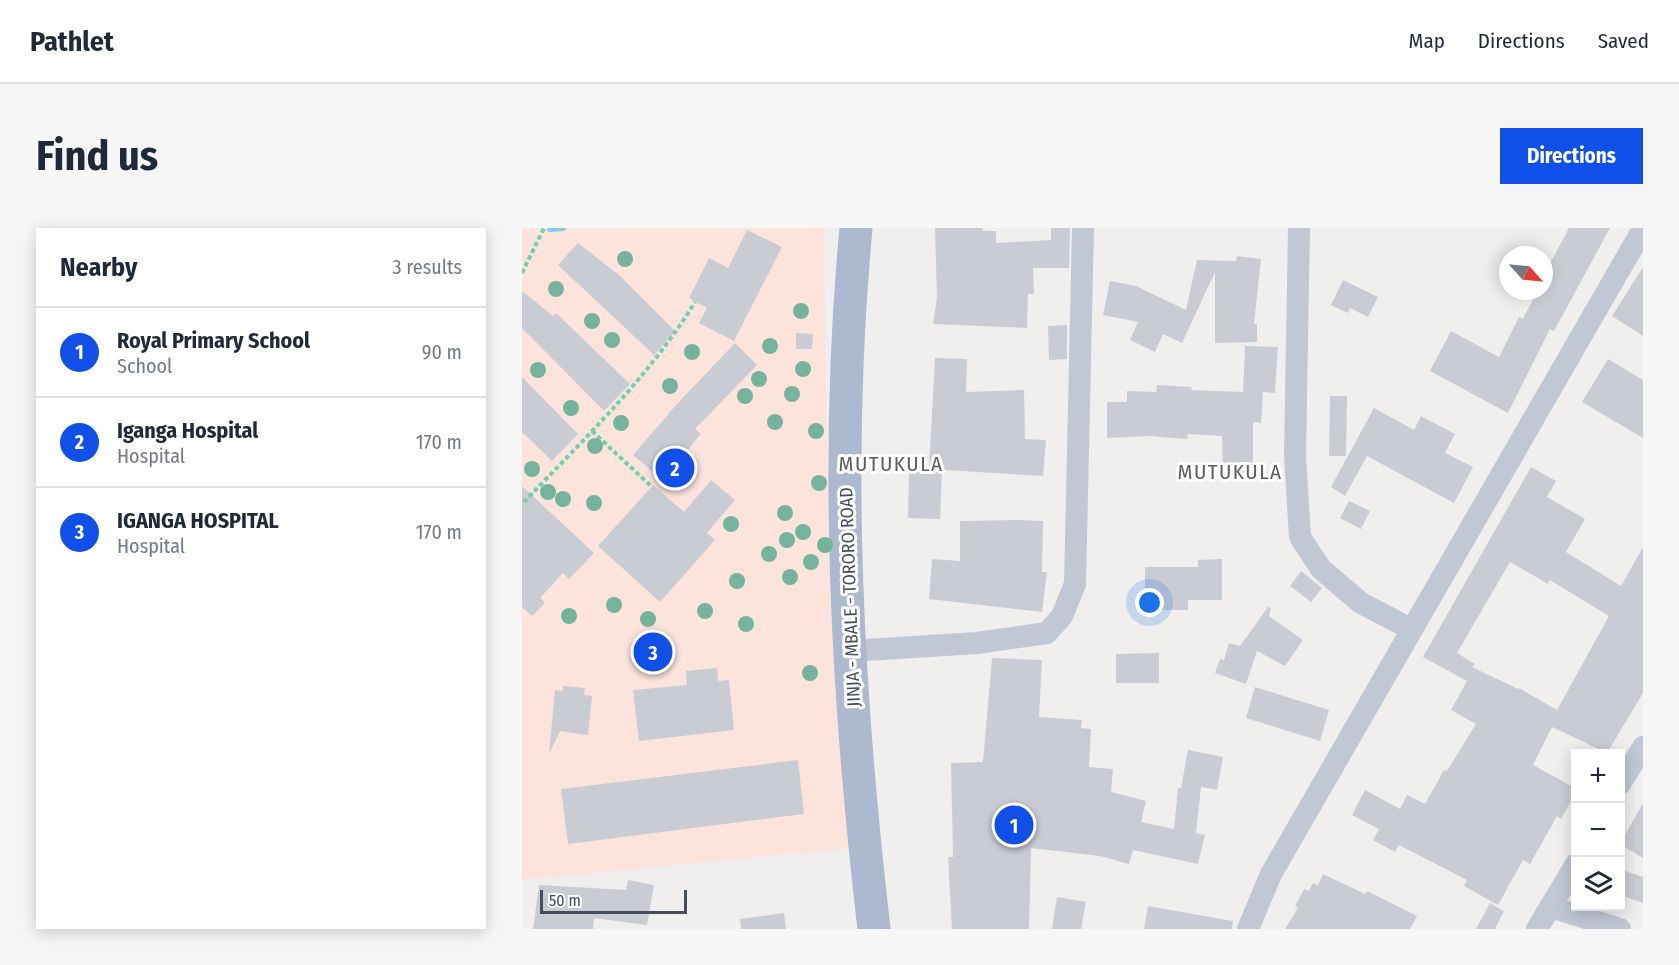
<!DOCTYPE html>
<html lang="en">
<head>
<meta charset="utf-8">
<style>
  body { margin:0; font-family:"Fira Sans Condensed",sans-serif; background:#f6f6f7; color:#1f2937 }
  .controls { position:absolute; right:18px; bottom:18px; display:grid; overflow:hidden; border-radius:0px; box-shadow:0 3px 15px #0003 }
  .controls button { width:54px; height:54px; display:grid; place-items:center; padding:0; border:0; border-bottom:2px solid #e0e1e3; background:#fff; color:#1f2937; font:30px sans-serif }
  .compass { position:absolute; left:977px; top:18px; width:54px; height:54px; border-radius:50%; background:#fff; box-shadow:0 3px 15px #0003; rotate:117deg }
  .scale { position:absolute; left:18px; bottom:15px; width:147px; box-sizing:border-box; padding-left:6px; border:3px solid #454e5c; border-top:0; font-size:16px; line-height:21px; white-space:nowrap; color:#454e5c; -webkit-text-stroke:4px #fff; paint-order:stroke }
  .you { position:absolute; left:628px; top:375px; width:21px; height:21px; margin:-15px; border:4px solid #fff; border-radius:50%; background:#1a73e8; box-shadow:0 0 0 9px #1a73e833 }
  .badge { display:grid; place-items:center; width:39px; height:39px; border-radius:50%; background:#1050e9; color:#fff; font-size:20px; font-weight:700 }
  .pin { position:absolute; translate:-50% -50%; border:3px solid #fff; box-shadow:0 2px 6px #0006 }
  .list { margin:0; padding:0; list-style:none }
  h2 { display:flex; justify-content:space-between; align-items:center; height:78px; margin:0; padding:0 24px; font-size:26px }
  h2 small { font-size:20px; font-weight:400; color:#747a83 }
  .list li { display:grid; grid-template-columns:39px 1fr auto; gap:18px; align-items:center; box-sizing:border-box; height:90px; padding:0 24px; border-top:2px solid #e0e1e3 }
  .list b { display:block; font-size:22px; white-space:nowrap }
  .list p { margin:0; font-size:20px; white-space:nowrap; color:#747a83 }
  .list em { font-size:20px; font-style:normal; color:#747a83 }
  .icon { flex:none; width:33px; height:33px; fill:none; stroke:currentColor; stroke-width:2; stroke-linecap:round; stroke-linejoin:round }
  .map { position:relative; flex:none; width:1121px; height:701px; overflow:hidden; border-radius:0px }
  header { display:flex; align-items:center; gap:36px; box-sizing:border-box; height:84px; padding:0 30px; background:#fff; border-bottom:2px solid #e0e1e3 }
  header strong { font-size:28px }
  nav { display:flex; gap:33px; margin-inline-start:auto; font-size:21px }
  .intro { display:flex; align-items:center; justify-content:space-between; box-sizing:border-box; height:144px; padding:0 36px }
  h1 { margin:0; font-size:42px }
  .button { padding:15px 27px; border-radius:0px; background:#1050e9; color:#fff; font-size:21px; font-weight:700 }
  main { display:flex; gap:36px; padding:0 36px }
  aside { flex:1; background:#fff; border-radius:0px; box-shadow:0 3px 15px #0003 }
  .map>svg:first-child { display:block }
</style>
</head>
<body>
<header>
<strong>Pathlet</strong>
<nav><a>Map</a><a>Directions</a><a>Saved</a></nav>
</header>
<div class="intro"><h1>Find us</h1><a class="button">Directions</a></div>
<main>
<aside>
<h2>Nearby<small>3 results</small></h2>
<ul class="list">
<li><span class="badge">1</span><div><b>Royal Primary School</b><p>School</p></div><em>90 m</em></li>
<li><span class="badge">2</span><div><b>Iganga Hospital</b><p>Hospital</p></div><em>170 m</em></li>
<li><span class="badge">3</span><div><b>IGANGA HOSPITAL</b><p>Hospital</p></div><em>170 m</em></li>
</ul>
</aside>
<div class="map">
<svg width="1121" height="701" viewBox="0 0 1121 701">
  <rect width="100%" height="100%" fill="#f1eeee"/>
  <path fill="#fce4dd" d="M302 0 306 327 327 620 0 652V1Z"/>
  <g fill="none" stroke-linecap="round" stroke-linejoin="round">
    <path stroke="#84cbf0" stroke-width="6" d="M28 1 41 0"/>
  </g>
  <path fill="#caccd4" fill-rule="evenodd" d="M413 0H461V3H474V15L529 12V0H548L547 40H511L512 66H506L505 100 411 96 415 70Z
    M1047 0H1088L1032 103 1028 101 986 185 908 143 929 103 977 129 997 89 1001 91 1015 63H1022V47Z
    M225 2 260 19 212 113 177 95 185 80 167 70 187 30 206 40Z
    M56 15 97 47 153 103 132 127 36 37Z
    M715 28 739 31 732 96H735V114L693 115V44L660 115 641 106 633 124 608 112 616 94 581 87 588 53 614 58 664 82 675 32 714 33Z
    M1121 39V108L1090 88Z
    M821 52 856 69 846 89 828 80 826 85 809 77Z
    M0 63 31 88 34 85 108 156 82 183 0 100Z
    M545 97V131L527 132 526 98Z
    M274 105 291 106 290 121H274Z
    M213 115 235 137 173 201 179 206 140 252 111 227 155 176Z
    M723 118 756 119 753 165 741 164 739 195 731 194V249L701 250 700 208 666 206 665 211 627 208 585 210V174H605V163L634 164 635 157 670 159 669 162 721 164Z
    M413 130 445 131 444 164 502 162 503 211 524 212 521 248 407 241Z
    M1086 131 1121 152V210L1060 174Z
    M0 149 56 206 30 233 0 204Z
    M808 168H825L824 228H807Z
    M852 180 892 202 899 188 933 206 923 225 951 239 932 275 845 228 823 268 809 259Z
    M1009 239 1034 253 1025 269 1063 291 1044 324 1099 358 1121 319V465L1085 525 1030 499 1011 537 1053 560V565L1039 591 1035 588 1008 636 1001 632 976 677 942 658 945 652 877 617 873 624 851 612 857 601 830 587 843 562 878 581 885 567 903 576 922 542 925 543 954 496 929 482 945 453 901 429ZM988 334 1026 356 1028 352 1087 388 1035 482 997 460 996 461 950 439 953 436 935 425Z
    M387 244H420L418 291 386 290Z
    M189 252 213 272 185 305 193 312 138 374 76 318 131 257 162 284Z
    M0 258 72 325 47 351 41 345 18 370 23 375 10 388 0 379Z
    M827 273 848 283 839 301 818 290Z
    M497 292 521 293 520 344H525L520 384 407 371 410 331 438 333V293Z
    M700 331V372H666V382H623V339H676V332Z
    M779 343 800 360 789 374 768 358Z
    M746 379 749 380 747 388 781 412 763 438 735 423 724 456 693 445 698 431 702 432 707 415 718 418Z
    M637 425V455H594V426Z
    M470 430 520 432 517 489 560 492 559 500 569 501 567 539 591 541 589 564 624 573 619 594 652 601 656 560H659L666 522 701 529 695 562 679 559 674 605 683 607 676 636 611 622 607 636 578 628 509 620 507 701H430L426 629H431L429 535 461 534Z
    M195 440 196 453 207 452 212 502 117 513 111 462 165 457 164 443Z
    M41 458 63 460 62 467 70 468 66 507 38 503 27 526 33 462 41 463Z
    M733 459 807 482 798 513 724 490Z
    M276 532 282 586 46 616 39 561Z
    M1121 575V630L1098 616Z
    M1098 641 1121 649V675L1098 667Z
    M801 646 843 666 845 663 895 688 888 701H763L776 680 773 678 782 661 787 663 791 655 796 657Z
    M106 652 132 657 125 697 72 690 71 701H11L17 657 104 662Z
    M535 669 564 674 559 701H530Z
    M968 675 982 683 973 701H954Z
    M626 678 711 693 710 701H622Z
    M262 685 264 701H219L218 691Z"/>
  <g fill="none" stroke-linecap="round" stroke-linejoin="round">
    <path stroke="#70d1af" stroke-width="4" stroke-dasharray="4.5 3" stroke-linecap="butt" d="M0 45 22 0
      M70 203 130 259
      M2 274C62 211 128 148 173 74"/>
    <path stroke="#c1c8d4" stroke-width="22" d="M777 0 773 228 778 309 799 341 839 375 889 401
      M328 423 455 415 525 405 540 388 553 356 561 0
      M1098 556 1121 519
      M1029 679 1098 701
      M726 701 749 646 1121 1
      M1015 701 1054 636"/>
    <path stroke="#acb9cf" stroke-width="33" d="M334 0C312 233 325 469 352 701"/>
  </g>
  <g fill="#76b39d">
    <circle cx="103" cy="31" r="8"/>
    <circle cx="34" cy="61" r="8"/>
    <circle cx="279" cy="83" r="8"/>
    <circle cx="70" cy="93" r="8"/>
    <circle cx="90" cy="112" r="8"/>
    <circle cx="248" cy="118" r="8"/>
    <circle cx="170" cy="124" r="8"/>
    <circle cx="281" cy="141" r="8"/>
    <circle cx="16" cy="142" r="8"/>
    <circle cx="237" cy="151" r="8"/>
    <circle cx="148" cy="158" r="8"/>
    <circle cx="270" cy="166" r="8"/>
    <circle cx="223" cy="168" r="8"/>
    <circle cx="49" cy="180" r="8"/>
    <circle cx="253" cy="194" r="8"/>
    <circle cx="99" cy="195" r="8"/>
    <circle cx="294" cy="203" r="8"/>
    <circle cx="73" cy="218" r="8"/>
    <circle cx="10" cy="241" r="8"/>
    <circle cx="297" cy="255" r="8"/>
    <circle cx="26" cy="264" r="8"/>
    <circle cx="41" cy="271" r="8"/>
    <circle cx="72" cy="275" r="8"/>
    <circle cx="263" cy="285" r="8"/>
    <circle cx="209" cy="296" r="8"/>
    <circle cx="281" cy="304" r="8"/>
    <circle cx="265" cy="312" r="8"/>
    <circle cx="303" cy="317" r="8"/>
    <circle cx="247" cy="326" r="8"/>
    <circle cx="289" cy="334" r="8"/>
    <circle cx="268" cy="349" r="8"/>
    <circle cx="215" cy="353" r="8"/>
    <circle cx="92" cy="377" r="8"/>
    <circle cx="183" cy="383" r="8"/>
    <circle cx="47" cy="388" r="8"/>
    <circle cx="126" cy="391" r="8"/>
    <circle cx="224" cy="396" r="8"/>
    <circle cx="288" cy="445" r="8"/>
  </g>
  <g text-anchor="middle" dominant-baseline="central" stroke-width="6" stroke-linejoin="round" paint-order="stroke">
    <g font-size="18" fill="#454e5c" stroke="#fff">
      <text transform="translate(328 369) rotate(-92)">JINJA - MBALE - TORORO ROAD</text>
    </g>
    <g font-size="21" letter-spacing="1.5" fill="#5a5d63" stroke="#fff">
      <text x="369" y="236">MUTUKULA</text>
      <text x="708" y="244">MUTUKULA</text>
    </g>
  </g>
</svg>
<div class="controls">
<button>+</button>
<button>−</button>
<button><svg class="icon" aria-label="layers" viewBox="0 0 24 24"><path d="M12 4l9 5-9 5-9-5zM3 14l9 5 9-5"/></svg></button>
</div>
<svg class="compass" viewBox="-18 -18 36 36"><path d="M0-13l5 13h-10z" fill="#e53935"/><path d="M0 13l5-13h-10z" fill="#747a83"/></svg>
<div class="scale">50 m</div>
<div class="you"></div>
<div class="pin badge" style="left:492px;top:597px">1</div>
<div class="pin badge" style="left:153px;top:240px">2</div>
<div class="pin badge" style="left:131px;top:424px">3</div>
</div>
</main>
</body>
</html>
